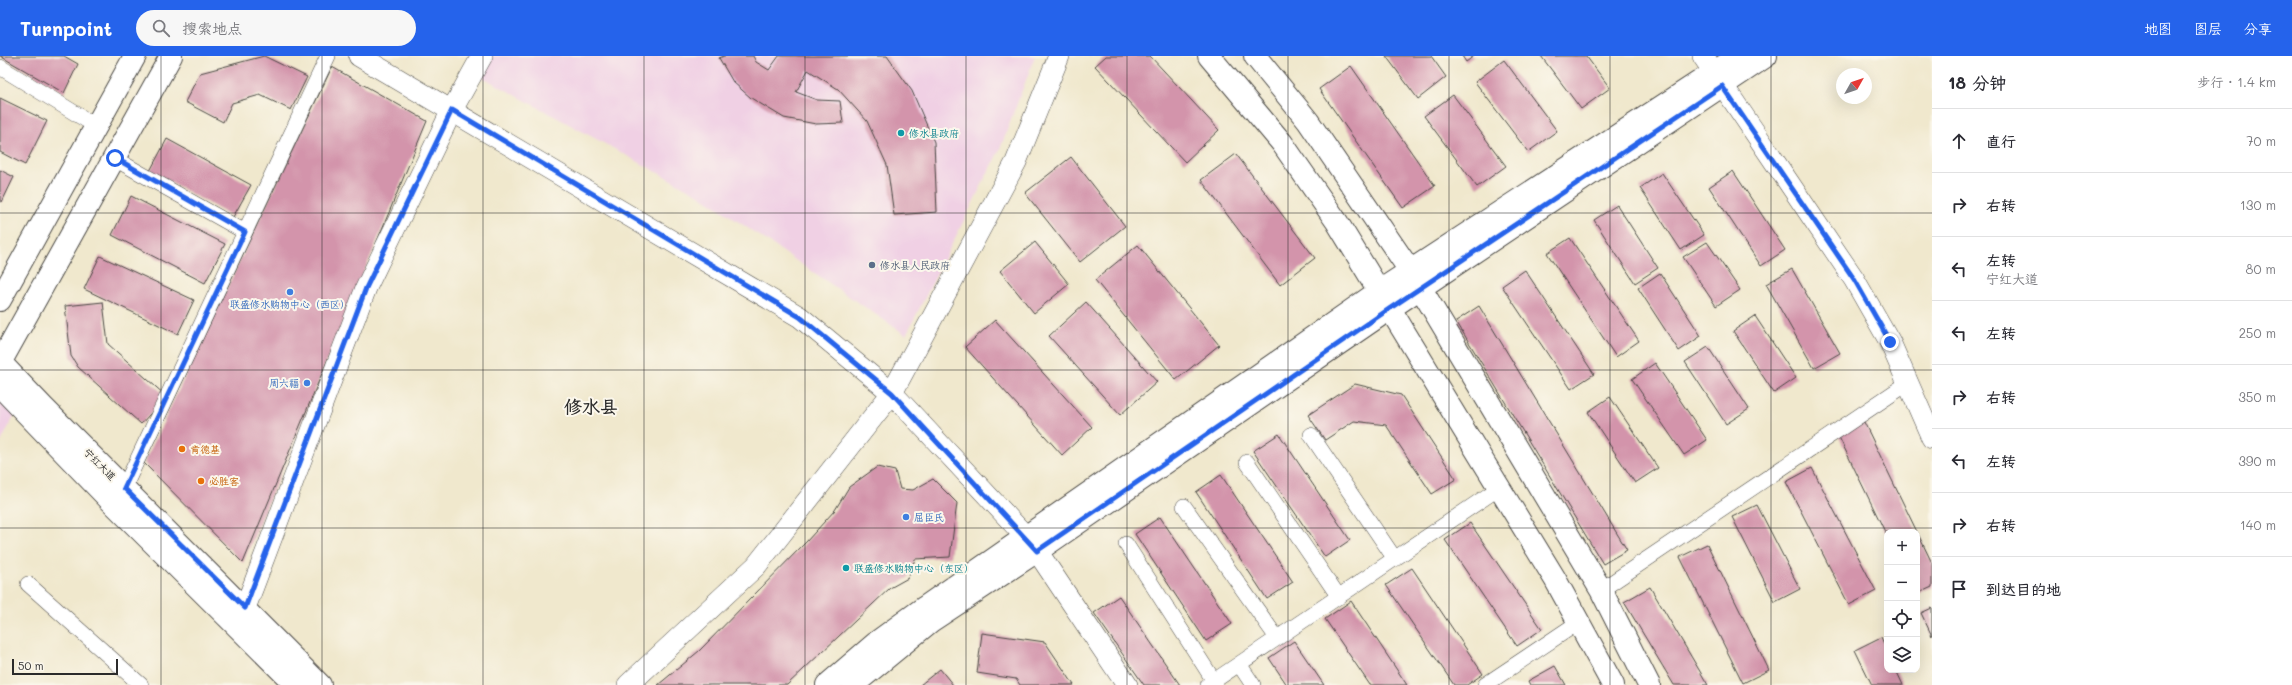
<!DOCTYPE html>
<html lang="zh">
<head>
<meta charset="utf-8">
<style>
  body { margin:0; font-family:Mali,"LXGW WenKai TC",sans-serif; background:#f7f7f7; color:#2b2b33 }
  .controls { position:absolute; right:12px; bottom:12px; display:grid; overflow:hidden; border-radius:8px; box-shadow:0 4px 16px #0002 }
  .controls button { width:36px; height:36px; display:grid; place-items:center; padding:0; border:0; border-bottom:1px solid #e1e1e2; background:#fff; color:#2b2b33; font:20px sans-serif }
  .compass { position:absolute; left:1836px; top:12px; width:36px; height:36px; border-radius:50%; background:#fff; box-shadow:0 4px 16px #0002; rotate:50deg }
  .scale { position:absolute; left:12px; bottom:10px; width:106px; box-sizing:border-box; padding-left:4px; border:2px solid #2b2b2b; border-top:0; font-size:11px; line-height:14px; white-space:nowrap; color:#2b2b2b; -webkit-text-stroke:3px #fbf7ec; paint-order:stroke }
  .stop { position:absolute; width:12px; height:12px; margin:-9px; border:3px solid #2563eb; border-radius:50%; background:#fff }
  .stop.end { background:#2563eb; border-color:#fff; box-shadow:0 1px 4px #0008 }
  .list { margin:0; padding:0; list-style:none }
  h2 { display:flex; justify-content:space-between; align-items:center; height:52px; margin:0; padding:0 16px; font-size:17px }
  h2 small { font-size:13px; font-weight:400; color:#7c7c81 }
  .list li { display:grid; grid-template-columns:26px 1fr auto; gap:12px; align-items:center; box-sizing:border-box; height:64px; padding:0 16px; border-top:1px solid #e1e1e2 }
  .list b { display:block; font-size:15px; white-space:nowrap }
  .list p { margin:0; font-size:13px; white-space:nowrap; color:#7c7c81 }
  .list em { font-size:13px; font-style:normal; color:#7c7c81 }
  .icon { flex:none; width:22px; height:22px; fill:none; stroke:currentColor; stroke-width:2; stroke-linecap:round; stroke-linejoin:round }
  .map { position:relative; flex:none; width:1932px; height:629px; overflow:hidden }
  header { display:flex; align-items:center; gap:24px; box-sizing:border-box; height:56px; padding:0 20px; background:#2563eb; color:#fff }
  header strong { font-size:19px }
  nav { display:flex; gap:22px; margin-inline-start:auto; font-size:14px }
  .search { width:280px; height:36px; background:#f7f7f7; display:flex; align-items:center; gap:10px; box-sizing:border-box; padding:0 14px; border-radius:22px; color:#7c7c81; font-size:15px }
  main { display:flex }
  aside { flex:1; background:#fff }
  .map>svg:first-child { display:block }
</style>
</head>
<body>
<header>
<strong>Turnpoint</strong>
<div class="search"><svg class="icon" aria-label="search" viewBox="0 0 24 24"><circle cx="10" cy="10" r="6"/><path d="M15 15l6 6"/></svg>搜索地点</div>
<nav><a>地图</a><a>图层</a><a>分享</a></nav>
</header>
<main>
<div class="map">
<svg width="1932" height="629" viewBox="0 0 1932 629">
  <rect width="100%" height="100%" fill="#fbf7ec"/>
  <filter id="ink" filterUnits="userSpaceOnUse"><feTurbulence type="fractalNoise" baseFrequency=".025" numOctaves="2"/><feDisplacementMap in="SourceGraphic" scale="8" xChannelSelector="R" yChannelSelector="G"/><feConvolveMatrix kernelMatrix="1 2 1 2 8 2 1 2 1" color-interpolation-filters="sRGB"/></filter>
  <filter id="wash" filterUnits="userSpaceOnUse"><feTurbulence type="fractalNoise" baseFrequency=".012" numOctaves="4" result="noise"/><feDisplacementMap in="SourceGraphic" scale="16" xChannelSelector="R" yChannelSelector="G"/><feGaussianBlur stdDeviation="0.9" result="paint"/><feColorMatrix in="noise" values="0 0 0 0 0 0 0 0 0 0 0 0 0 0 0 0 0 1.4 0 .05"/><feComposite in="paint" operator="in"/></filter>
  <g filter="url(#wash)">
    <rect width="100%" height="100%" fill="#f0e8cd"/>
    <path fill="#f0d0e4" d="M486 0H1035L1000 93 906 279 699 139 473 16Z
      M0 330 19 350 0 388Z"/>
    <g id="blocks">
      <path fill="#d394ab" d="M0 0H64L78 8 64 37Z
        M264 0 307 21 291 54 260 39 232 47 223 66 185 46 200 17Z
        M724 0H753L756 6 769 14 779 0H887L912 35 934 86 937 156 894 159 887 109 867 65 838 33 808 14 796 36 817 44 840 45 843 67 816 68 784 62 751 42 733 26 719 2Z
        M1106 0H1150L1219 74 1185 106 1095 10Z
        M1386 0H1431L1446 21 1418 43Z
        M1462 0H1474L1466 6Z
        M1541 0H1586L1610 32 1581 53Z
        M1504 4 1557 75 1528 96 1475 26Z
        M1351 10 1435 130 1403 152 1319 33Z
        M332 11 427 65 243 507 144 407Z
        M1453 39 1506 110 1477 131 1424 60Z
        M0 42 47 65 25 109 0 96Z
        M167 83 251 129 233 161 150 115Z
        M1236 98 1315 202 1280 229 1201 124Z
        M1071 101 1125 170 1080 206 1025 137Z
        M0 114 14 121 2 146 0 145Z
        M1733 115 1785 194 1761 210 1709 131Z
        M1662 117 1704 179 1681 194 1640 132Z
        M131 140 225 188 205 227 112 179Z
        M1617 149 1658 212 1635 227 1594 164Z
        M1570 182 1639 285 1616 301 1547 197Z
        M1035 186 1069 228 1034 257 1000 215Z
        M1707 186 1740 234 1716 250 1683 201Z
        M1138 189 1219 289 1176 324 1095 224Z
        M100 200 194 244 178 278 84 233Z
        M1792 213 1840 297 1814 312 1766 228Z
        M1525 214 1594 318 1571 333 1502 230Z
        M1660 217 1701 280 1679 295 1638 232Z
        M103 246 108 288 166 340 141 368 78 311 71 300 65 250Z
        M1086 246 1157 326 1120 359 1049 280Z
        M1479 250 1627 494 1603 508 1456 265Z
        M1755 260 1796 322 1774 337 1733 275Z
        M995 264 1092 371 1062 399 965 291Z
        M1708 291 1749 353 1726 368 1685 306Z
        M1655 307 1707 384 1684 399 1632 323Z
        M1355 328 1401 339 1456 423 1432 438 1386 369 1354 365 1325 384 1308 359Z
        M1610 341 1658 412 1635 427 1588 356Z
        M1864 366 1932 507V531L1917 538V476H1887V480L1838 379Z
        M1279 378 1350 484 1325 501 1253 395Z
        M877 411 895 415 900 433 913 434 933 423 957 447 950 501 915 503 908 522 890 532 787 629H658L699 595 806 486 835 454 849 431Z
        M1812 412 1876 535 1849 549 1786 426Z
        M1221 419 1293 526 1267 543 1196 436Z
        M1757 449 1800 533 1775 546 1732 461Z
        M1160 461 1232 568 1206 585 1135 478Z
        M1470 467 1542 573 1517 590 1445 484Z
        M1707 488 1769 614 1743 627 1680 501Z
        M1412 512 1483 618 1467 629H1454L1386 529Z
        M1650 531 1708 629H1674L1624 546Z
        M1119 540 1180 629H1144L1094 557Z
        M1351 545 1407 629H1370L1325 563Z
        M1932 552V580L1921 557Z
        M982 577 1045 586 1074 629H1020L1016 623 977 617Z
        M1881 581 1887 595V614H1896L1903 629H1872L1855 594Z
        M1294 585 1324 629H1287L1269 602Z
        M1555 610 1566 629H1530L1528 625Z
        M940 613 953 629H920Z"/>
    </g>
  </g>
  <g filter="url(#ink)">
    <use href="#blocks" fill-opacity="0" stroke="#494743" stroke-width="1"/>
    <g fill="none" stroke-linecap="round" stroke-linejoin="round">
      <g stroke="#494743" stroke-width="16">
        <path id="street" d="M0 11 96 70
          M115 103 245 176
          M1311 379 1395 503
          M1247 406 1339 541
          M124 432 328 0
          M1184 450 1277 582
          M1126 488 1214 625
          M28 528 141 629
          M1601 534 1908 327
          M1239 608 1253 629
          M1208 629 1499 432
          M1485 629 1579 566"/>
      </g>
      <g stroke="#494743" stroke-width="22">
        <path id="secondary" d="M359 0 800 261 892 337 1026 481 1037 495 1127 629
          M1703 0 1854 223 1890 286 1932 382
          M245 552 366 232 452 54 482 0
          M628 629 756 510 892 337 1016 106 1059 0"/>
      </g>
      <g stroke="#494743" stroke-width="24">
        <path id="primary" d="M1209 0 1282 87 1337 166 1555 523 1613 629
          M1255 0 1308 65 1411 216 1601 534 1649 629
          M0 244 135 0
          M0 306 43 351 320 629
          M0 307 171 0
          M0 330 109 443 296 629
          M827 629 877 586 925 551 1378 236 1739 0
          M853 629 931 565 1037 495 1389 253 1766 0"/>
      </g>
      <use href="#street" stroke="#fff" stroke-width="15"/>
      <use href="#secondary" stroke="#fff" stroke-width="21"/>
      <use href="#primary" stroke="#fff" stroke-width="22"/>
    </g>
  </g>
  <g fill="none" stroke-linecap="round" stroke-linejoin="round" filter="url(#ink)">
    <path stroke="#2563eb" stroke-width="5" d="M115 102 245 176 124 432 245 552 366 232 452 54 800 261 892 337 1037 495 1389 253 1722 30 1854 223 1890 286"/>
  </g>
  <path fill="none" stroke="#2b2b2b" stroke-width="1" stroke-opacity="0.55" d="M161 0V629M322 0V629M483 0V629M644 0V629M805 0V629M966 0V629M1127 0V629M1288 0V629M1449 0V629M1610 0V629M1771 0V629M0 157H1932M0 314H1932M0 472H1932"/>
  <g fill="#0f9aa8" stroke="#fbf7ec" stroke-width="1.5">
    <circle cx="901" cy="77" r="4"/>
    <circle cx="846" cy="512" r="4"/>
  </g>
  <circle fill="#5c6f8a" stroke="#fbf7ec" stroke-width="1.5" cx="872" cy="209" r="4"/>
  <g fill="#3f7fe0" stroke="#fbf7ec" stroke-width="1.5">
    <circle cx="290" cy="236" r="4"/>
    <circle cx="307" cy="327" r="4"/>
    <circle cx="906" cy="461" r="4"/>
  </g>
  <g fill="#e8710a" stroke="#fbf7ec" stroke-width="1.5">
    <circle cx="182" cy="393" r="4"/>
    <circle cx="201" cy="425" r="4"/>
  </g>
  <g text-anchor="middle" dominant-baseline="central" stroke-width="4" stroke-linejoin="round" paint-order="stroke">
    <g font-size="10" fill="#0d838f" stroke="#fbf7ec" text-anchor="start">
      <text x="909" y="77">修水县政府</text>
      <text x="854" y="512">联盛修水购物中心（东区）</text>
    </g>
    <g font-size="10" fill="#4e5e75" stroke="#fbf7ec" text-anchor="start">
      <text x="880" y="209">修水县人民政府</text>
    </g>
    <g font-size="10" fill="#366cbe" stroke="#fbf7ec">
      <text x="290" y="248">联盛修水购物中心（西区）</text>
      <text x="299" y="327" text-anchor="end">周六福</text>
      <text x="914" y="461" text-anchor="start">屈臣氏</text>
    </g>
    <g font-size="10" fill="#c56008" stroke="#fbf7ec" text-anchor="start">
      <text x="190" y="393">肯德基</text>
      <text x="209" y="425">必胜客</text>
    </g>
    <g font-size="10" fill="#2b2b2b" stroke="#fbf7ec">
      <text transform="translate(100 408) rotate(45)">宁红大道</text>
    </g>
    <g font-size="18" font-weight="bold" fill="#2b2b2b" stroke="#fbf7ec">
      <text x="591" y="350">修水县</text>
    </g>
  </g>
</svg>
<div class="controls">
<button>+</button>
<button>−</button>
<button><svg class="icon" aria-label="locate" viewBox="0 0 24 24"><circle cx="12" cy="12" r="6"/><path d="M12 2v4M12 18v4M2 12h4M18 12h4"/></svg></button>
<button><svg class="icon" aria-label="layers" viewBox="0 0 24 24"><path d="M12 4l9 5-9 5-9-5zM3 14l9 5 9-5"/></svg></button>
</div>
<svg class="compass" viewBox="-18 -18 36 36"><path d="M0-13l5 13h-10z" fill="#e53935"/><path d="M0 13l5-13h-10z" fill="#7c7c81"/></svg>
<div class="scale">50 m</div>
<div class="stop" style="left:115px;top:102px"></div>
<div class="stop end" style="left:1890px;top:286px"></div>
</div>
<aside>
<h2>18 分钟<small>步行 · 1.4 km</small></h2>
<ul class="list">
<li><svg class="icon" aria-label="ahead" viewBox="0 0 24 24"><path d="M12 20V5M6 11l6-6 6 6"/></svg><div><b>直行</b></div><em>70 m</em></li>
<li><svg class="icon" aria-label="right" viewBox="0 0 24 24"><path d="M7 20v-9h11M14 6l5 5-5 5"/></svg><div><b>右转</b></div><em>130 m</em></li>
<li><svg class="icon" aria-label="left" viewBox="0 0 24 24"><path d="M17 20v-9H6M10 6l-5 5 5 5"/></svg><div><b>左转</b><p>宁红大道</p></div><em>80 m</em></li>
<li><svg class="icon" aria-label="left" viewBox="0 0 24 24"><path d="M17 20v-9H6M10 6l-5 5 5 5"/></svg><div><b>左转</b></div><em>250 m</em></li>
<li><svg class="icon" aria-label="right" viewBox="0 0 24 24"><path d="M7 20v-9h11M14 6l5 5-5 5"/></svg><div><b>右转</b></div><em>350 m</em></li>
<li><svg class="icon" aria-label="left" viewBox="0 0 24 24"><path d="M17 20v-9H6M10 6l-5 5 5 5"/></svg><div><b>左转</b></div><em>390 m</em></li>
<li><svg class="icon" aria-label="right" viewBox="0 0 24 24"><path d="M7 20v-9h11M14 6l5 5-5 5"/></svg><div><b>右转</b></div><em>140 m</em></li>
<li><svg class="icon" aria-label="arrive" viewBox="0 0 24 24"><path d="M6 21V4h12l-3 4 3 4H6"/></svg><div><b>到达目的地</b></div></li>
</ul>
</aside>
</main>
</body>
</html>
